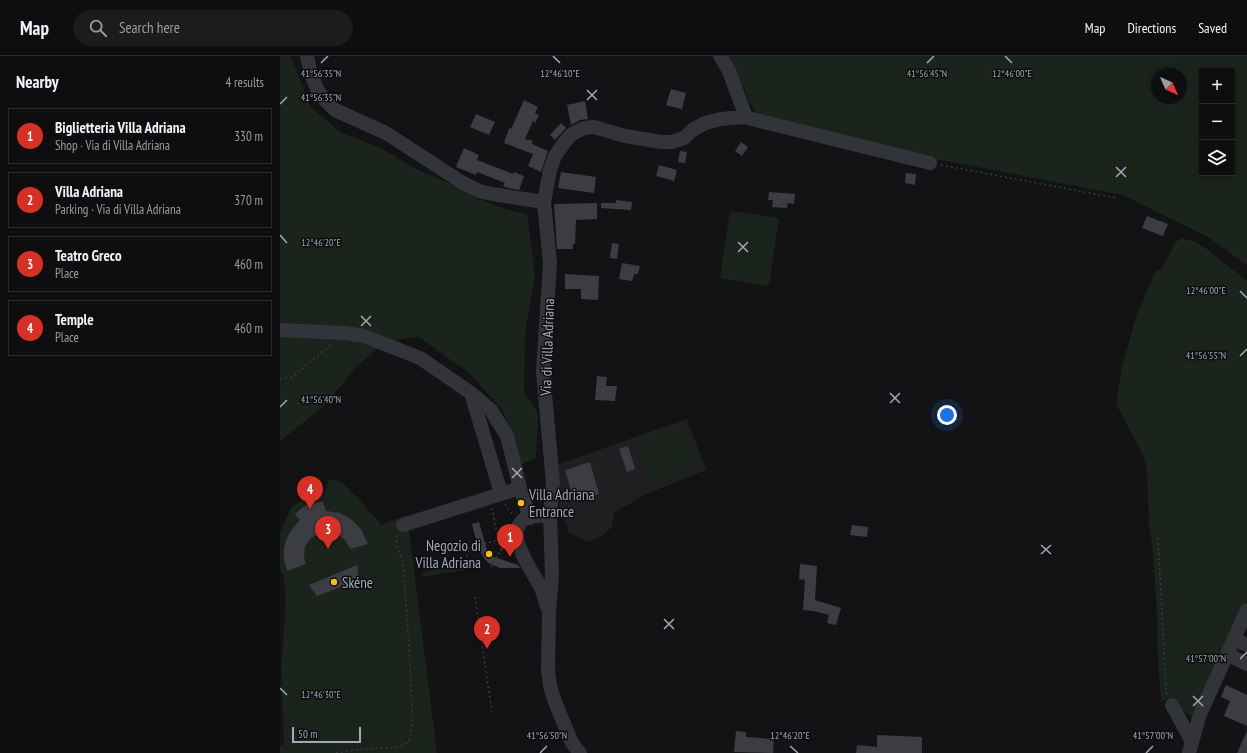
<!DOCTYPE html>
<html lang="en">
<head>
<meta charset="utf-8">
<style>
  body { margin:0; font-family:"PT Sans Narrow",sans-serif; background:#1c1c1e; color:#f1f3f6 }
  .controls { position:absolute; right:12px; top:12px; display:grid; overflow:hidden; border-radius:0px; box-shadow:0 2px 6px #0003 }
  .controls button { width:36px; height:36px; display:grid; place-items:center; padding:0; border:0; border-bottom:1px solid #2e2e30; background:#0e0e10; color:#f1f3f6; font:20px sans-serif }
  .compass { position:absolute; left:871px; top:12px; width:36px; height:36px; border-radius:50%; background:#0e0e10; box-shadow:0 2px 6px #0003; rotate:135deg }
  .scale { position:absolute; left:12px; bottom:10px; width:69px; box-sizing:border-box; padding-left:4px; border:2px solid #a3a8b7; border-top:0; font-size:11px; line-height:14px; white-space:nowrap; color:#a3a8b7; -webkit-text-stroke:3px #0e0e10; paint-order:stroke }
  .you { position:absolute; left:667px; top:359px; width:14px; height:14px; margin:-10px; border:3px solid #fff; border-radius:50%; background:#1a73e8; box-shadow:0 0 0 6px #1a73e833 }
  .badge { display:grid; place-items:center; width:26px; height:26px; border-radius:50%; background:#d93025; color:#fff; font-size:13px; font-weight:700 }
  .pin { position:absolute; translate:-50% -33px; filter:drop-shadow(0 1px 2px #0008) }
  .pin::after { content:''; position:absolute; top:21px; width:14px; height:12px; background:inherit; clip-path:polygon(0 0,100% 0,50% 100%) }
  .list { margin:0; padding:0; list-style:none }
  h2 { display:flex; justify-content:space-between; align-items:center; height:52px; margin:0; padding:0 16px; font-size:17px }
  h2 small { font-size:13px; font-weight:400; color:#9b9c9f }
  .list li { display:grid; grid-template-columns:26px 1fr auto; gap:12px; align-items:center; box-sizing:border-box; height:56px; margin:0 8px 8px; padding:0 8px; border:1px solid #2e2e30; border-radius:0px }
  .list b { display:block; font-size:15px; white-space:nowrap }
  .list p { margin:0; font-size:13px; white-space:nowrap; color:#9b9c9f }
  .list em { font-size:13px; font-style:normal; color:#9b9c9f }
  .icon { flex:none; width:22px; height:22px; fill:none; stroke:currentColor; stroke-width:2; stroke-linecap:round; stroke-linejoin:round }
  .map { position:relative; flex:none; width:967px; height:697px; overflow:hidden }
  header { display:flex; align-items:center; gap:24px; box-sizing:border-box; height:56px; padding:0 20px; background:#0e0e10; border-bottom:1px solid #2e2e30 }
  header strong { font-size:19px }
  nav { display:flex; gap:22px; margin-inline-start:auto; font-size:14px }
  .search { width:280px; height:36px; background:#1c1c1e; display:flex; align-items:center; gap:10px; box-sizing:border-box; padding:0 14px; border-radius:22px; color:#9b9c9f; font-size:15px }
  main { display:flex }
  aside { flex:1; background:#0e0e10 }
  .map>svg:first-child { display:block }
</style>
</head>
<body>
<header>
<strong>Map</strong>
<div class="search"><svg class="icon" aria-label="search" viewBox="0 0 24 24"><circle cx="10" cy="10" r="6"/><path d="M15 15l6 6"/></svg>Search here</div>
<nav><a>Map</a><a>Directions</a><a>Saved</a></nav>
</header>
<main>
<aside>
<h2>Nearby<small>4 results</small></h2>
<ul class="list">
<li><span class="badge">1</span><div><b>Biglietteria Villa Adriana</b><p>Shop · Via di Villa Adriana</p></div><em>330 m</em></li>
<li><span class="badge">2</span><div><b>Villa Adriana</b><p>Parking · Via di Villa Adriana</p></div><em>370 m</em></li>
<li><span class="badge">3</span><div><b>Teatro Greco</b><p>Place</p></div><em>460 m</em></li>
<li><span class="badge">4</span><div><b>Temple</b><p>Place</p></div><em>460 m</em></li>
</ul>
</aside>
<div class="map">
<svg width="967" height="697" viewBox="0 0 967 697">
  <rect width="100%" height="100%" fill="#131315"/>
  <path fill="#1f1f22" d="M407 363 426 414 364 439 334 457 332 471 320 481 307 486 289 476 280 454 276 409Z"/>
  <path fill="#1a231c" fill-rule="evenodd" d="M0 0H11L30 50 60 76 101 92 136 113 174 129 196 142 222 152 247 158 255 219 245 277 244 336 258 357 256 402 240 409 224 356 190 318 139 281 106 285 77 310 44 350 0 385Z
    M447 0H967V209L928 181 843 139 656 103 572 84 482 60 475 55 471 49 452 7ZM922 15H952V117H922ZM877 18H901V42H877Z
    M450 155 499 162 489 230 440 222Z
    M901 182 913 185 924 191 967 225V544L914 660C902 656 896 652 890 641L881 646 878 605 877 557 873 494 869 470 867 414 863 399 836 348 841 315 856 260 876 214H881L896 186Z
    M401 369 417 415 395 422 379 377Z
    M377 378 393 423 372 431 356 385Z
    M49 423 60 425 81 445 101 469 127 459 157 697H0V689H4L1 616 6 542 3 519 0 514V478L11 451 27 441 44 438Z
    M183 509 184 514 143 521 142 516Z"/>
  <path fill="#3c3d43" d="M391 33 406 37 402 53 386 49Z
    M244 44 258 51 255 57 259 59 255 67 253 65 245 83 253 85 252 88 268 95 261 116 248 110 253 98 224 87 229 72 231 73Z
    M305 45 308 63 300 64 291 69 287 49Z
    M196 58 215 66 209 79 190 71Z
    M281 67 286 72 275 84 270 79Z
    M461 86 468 91 462 100 455 95Z
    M184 92 199 99 197 104 233 118 234 116 244 120 239 134 228 132 223 130 225 127 197 116 196 119 176 111Z
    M400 95 407 96 405 107 398 106Z
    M379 109 397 114 394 125 376 120Z
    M281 116 316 121 314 137 278 132Z
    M626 117 636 118 635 129 625 127Z
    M489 136 515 138 514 148 508 147 507 152 492 151 493 144H488Z
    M336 144 352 146 351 154 321 152V147H336Z
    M317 147V163L296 164 295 188H293V193H277L274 148Z
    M867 160 888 168 883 180 862 172Z
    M332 187 339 188 337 203 330 202Z
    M342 207 360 210 358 218H354L352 225 339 223Z
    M285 218 319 220 318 244 301 243V233H285Z
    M317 320 327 321 326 330H337L335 345 315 344Z
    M348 390 355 413 347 416 339 393Z
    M310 406 319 438 294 445 285 414Z
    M38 446H43L46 455 60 457 71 463 81 473 88 488 70 493 66 485 58 478 49 476H41L30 483 25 491 24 502 26 508 7 515 4 503V493L6 484 10 476 20 464 15 458 27 448Z
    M199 466 207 494 214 501 238 509 240 512H220L208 507 204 502 198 492 192 468Z
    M572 469 588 471 587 481 570 479Z
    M520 508 537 510 535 544 561 552 556 569 547 567 549 559 534 555 523 554 525 524 519 523Z
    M77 509 79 524 37 540 29 529Z
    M946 629 967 639V670L944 660 950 645 941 641Z
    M456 675 466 676V681L494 683 493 697 454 696Z
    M967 675V697H957Z
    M597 679 642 681V697H576L577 689 597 691Z"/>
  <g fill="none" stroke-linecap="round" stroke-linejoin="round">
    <path stroke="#393b41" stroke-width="1.5" stroke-dasharray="2 3" stroke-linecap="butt" d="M661 109 836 142
      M0 323 12 321 52 288
      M225 448 232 458
      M878 482 886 633 887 640
      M221 494 229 492
      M186 506 189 492 218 484 212 452
      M211 511 221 494 218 484
      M195 541 212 656
      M56 697 73 694 119 691 127 687 130 683 132 664 130 604 123 507 116 488 117 478"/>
    <path stroke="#33343a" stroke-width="14" d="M27 0 31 18 37 33 45 44 55 54 106 77 183 127 199 135 212 138 264 146
      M440 0 449 15 466 61
      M0 274 65 277 84 280 140 302 191 337 221 437
      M240 432 250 462
      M123 469 240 432 227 380 211 354 191 337
      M267 551C265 544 263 535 259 528 252 515 225 478 243 464 249 459 262 460 270 459
      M954 583 967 589
      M947 598 967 608
      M892 649 912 686
      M300 697 292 687 275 646 270 630 268 614 269 557 272 518 270 459 273 427 263 316 270 207 264 146 270 114 275 100 284 87 292 78 304 72 314 71 345 80 381 86H392L404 82 414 73 425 67 441 63 464 61 650 107
      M909 697 920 658 967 554"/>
  </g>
  <path fill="none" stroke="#a3a8b7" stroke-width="1.5" d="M273 0 280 7M725 0 732 7M41 7 48 0M647 7 654 0M307 34 317 44M307 44 317 34M0 48 7 41M836 111 846 121M836 121 846 111M0 179 7 187M458 186 468 196M458 196 468 186M960 235 967 242M81 260 91 270M81 270 91 260M960 300 967 293M610 337 620 347M610 347 620 337M0 351 7 344M232 412 242 422M232 422 242 412M761 489 771 498M761 498 771 489M384 563 394 573M384 573 394 563M960 603 967 596M0 632 7 639M913 640 923 650M913 650 923 640M510 690 518 697M260 697 267 690M866 697 873 690"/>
  <g fill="#ffb920" stroke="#0e0e10" stroke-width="1.5">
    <circle cx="241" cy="447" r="4"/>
    <circle cx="209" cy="498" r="4"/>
    <circle cx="54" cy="526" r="4"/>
  </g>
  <g text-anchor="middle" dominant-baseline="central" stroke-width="3" stroke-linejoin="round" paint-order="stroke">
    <g font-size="15" fill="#a3a8b7" stroke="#0e0e10">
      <text transform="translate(267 291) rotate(-88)">Via di Villa Adriana</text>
    </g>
    <g font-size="15" fill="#a3a8b7" stroke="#0e0e10" text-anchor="start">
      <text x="249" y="438">Villa Adriana<tspan x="249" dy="17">Entrance</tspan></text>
      <text x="201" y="489" text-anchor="end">Negozio di<tspan x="201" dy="17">Villa Adriana</tspan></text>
      <text x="62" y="526">Skéne</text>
    </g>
  </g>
  <g font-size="10" text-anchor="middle" fill="#a3a8b7" stroke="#0e0e10" stroke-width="3" stroke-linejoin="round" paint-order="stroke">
    <text x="41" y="21">41°56'35"N</text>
    <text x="280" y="21">12°46'10"E</text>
    <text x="647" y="21">41°56'45"N</text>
    <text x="732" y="21">12°46'00"E</text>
    <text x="41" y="45">41°56'35"N</text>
    <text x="41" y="190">12°46'20"E</text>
    <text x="926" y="238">12°46'00"E</text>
    <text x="926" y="303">41°56'55"N</text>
    <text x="41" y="347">41°56'40"N</text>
    <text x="926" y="606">41°57'00"N</text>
    <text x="41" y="642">12°46'30"E</text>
    <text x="267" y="683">41°56'50"N</text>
    <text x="873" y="683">41°57'00"N</text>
    <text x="510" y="683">12°46'20"E</text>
  </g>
</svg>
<div class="controls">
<button>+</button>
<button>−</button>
<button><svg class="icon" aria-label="layers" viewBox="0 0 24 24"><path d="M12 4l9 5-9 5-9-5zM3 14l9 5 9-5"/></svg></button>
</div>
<svg class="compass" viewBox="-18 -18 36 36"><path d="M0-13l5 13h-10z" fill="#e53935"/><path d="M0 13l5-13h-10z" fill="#9b9c9f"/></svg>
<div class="scale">50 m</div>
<div class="you"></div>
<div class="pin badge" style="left:230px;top:501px">1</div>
<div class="pin badge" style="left:207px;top:593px">2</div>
<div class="pin badge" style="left:48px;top:493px">3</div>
<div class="pin badge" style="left:30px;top:453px">4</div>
</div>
</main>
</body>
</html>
